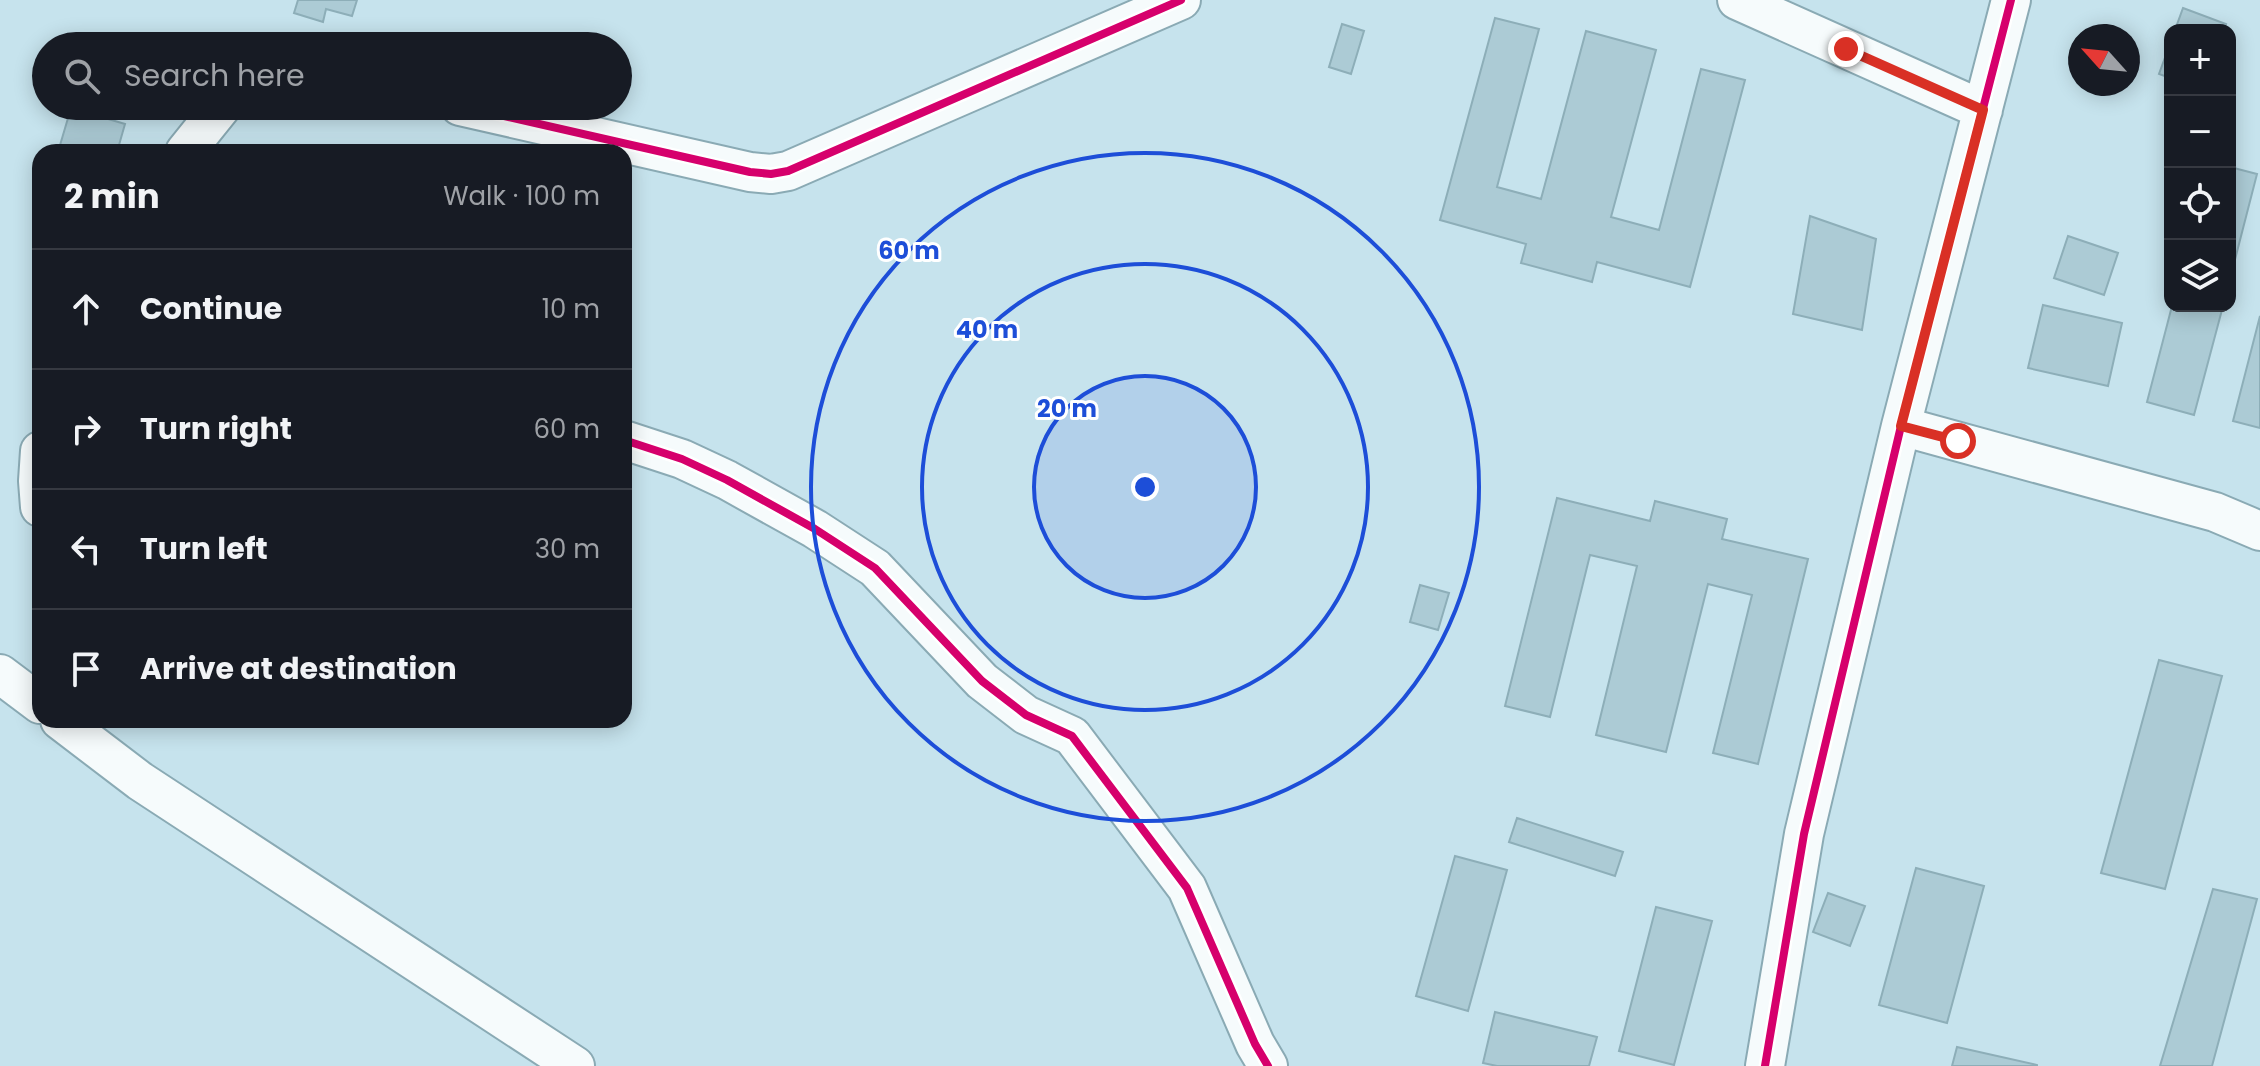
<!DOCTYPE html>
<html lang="en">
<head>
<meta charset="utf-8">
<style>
  body { margin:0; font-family:Poppins,sans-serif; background:#20242c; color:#f1f3f6 }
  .controls { position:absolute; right:24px; top:24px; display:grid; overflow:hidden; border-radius:16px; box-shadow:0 4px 20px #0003 }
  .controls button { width:72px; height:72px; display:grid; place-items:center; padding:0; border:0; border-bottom:2px solid #363941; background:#171b24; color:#f1f3f6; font:40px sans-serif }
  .compass { position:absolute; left:2068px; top:24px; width:72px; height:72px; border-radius:50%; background:#171b24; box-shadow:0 4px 20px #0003; rotate:297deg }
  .stop { position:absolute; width:24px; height:24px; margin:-18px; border:6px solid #d93025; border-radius:50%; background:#fff }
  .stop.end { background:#d93025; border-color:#fff; box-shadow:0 2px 8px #0008 }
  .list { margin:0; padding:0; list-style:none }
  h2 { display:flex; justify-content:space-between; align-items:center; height:104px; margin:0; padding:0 32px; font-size:34px }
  h2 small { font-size:26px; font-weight:400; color:#9ea1a6 }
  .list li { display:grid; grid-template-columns:52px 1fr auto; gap:24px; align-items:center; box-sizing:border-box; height:120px; padding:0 32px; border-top:2px solid #363941 }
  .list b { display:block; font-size:30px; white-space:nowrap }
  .list em { font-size:26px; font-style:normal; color:#9ea1a6 }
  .icon { flex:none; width:44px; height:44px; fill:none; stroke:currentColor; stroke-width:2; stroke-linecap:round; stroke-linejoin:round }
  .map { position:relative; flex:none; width:2260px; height:1066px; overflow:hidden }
  .search { position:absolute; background:#171b24; box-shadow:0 4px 20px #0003; left:32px; top:32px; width:600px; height:88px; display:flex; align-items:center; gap:20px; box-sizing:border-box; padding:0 28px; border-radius:44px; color:#9ea1a6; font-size:30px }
  .panel { position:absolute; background:#171b24; box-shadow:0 4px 20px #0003; left:32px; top:144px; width:600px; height:584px; border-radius:24px }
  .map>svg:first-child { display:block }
</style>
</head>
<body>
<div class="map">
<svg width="2260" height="1066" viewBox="0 0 2260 1066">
  <rect width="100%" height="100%" fill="#c6e3ed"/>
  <path fill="#accbd5" stroke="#8daeb8" stroke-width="2" d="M298 0H357L352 16 326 9 323 22 294 13Z
    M2183 8 2226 24 2223 30H2175Z
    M1495 18 1539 29 1497 187 1541 199 1586 31 1656 50 1611 217 1659 230 1701 69 1745 80 1690 287 1597 262 1592 282 1521 263 1526 244 1440 220Z
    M1342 24 1364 31 1351 74 1329 67Z
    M2170 44V78L2159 74Z
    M71 108 125 124 117 152H58Z
    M2230 167 2257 174 2230 279Z
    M1810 216 1876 239 1862 330 1793 314Z
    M2068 236 2118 253 2104 295 2054 278Z
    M2043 305 2122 323 2108 386 2028 368Z
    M2172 306H2223L2194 415 2147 402Z
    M2260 316V428L2233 421Z
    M1557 498 1650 521 1655 501 1727 519 1722 539 1808 559 1758 764 1713 753 1752 595 1708 584 1666 752 1596 735 1637 566 1590 555 1550 717 1505 706Z
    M1420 585 1449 593 1438 630 1410 622Z
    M2159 660 2222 676 2165 889 2101 873Z
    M1517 818 1623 852 1615 876 1509 842Z
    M1455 856 1507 870 1468 1011 1416 996Z
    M1916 868 1984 886 1947 1023 1879 1005Z
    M2213 889 2257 899 2212 1066H2160Z
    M1828 893 1865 906 1850 946 1813 932Z
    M1656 907 1712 921 1674 1065 1619 1051Z
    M1495 1012 1597 1037 1589 1066H1497L1483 1063Z
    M1957 1047 2037 1065V1066H1952Z"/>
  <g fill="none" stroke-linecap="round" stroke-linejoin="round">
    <g stroke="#8aaab4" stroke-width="42">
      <path id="street" d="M1737 0 1983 110
        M460 106 750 172 771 174 788 171 1181 0
        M185 152 222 106
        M1901 426 2215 512 2260 531
        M624 440 682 459 727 480 815 529 875 568 982 681 1026 715 1072 736 1187 888 1255 1044 1268 1066
        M40 451 38 481 40 507
        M0 674 40 704
        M60 720 140 781 575 1066
        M1765 1066 1804 834 1901 426 2011 0"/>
    </g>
    <use href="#street" stroke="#f6fbfc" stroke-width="38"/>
    <g stroke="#fff" stroke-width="13">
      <path id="cycleway" d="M460 106 750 172 771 174 788 171 1181 0
        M624 440 682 459 727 480 815 529 875 568 982 681 1026 715 1072 736 1187 888 1255 1044 1268 1066
        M1765 1066 1804 834 1901 426 2011 0"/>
    </g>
    <use href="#cycleway" stroke="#d6006c" stroke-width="8"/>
  </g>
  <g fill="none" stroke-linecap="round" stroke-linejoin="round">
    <path stroke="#d93025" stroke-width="10" d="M1846 49 1983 110 1901 426 1958 441"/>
  </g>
  <circle cx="1145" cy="487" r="111" fill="#1d4ed8" fill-opacity=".12"/>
  <g fill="none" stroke="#1d4ed8" stroke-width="4">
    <circle cx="1145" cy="487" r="111"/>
    <circle cx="1145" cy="487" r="223"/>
    <circle cx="1145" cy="487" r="334"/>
  </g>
  <circle cx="1145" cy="487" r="12" fill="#1d4ed8" stroke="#fff" stroke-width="4"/>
  <g font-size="24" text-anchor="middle" font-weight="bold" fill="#1d4ed8" stroke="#fff" stroke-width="6" stroke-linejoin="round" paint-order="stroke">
    <text x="909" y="259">60 m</text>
    <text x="987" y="338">40 m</text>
    <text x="1067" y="417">20 m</text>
  </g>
</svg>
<div class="controls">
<button>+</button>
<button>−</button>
<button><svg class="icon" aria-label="locate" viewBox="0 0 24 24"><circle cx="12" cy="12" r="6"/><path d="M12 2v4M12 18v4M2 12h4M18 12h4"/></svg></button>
<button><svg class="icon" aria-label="layers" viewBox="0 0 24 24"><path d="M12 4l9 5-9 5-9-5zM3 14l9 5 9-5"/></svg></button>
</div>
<svg class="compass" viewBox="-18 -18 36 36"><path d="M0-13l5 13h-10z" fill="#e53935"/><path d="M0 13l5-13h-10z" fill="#9ea1a6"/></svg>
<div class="stop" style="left:1958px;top:441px"></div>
<div class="stop end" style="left:1846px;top:49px"></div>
<div class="search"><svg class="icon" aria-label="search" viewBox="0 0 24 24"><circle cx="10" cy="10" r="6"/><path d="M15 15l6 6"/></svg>Search here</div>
<section class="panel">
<h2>2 min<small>Walk · 100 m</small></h2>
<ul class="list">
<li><svg class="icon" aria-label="ahead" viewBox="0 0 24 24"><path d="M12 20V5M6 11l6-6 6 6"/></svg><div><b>Continue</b></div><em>10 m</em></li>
<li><svg class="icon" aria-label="right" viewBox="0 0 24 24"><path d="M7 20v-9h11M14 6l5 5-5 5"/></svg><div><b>Turn right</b></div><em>60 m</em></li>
<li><svg class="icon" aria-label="left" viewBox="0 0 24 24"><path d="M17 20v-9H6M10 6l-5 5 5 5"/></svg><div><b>Turn left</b></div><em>30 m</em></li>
<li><svg class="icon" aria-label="arrive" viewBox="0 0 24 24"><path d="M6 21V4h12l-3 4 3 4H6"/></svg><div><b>Arrive at destination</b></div></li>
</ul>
</section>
</div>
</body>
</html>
